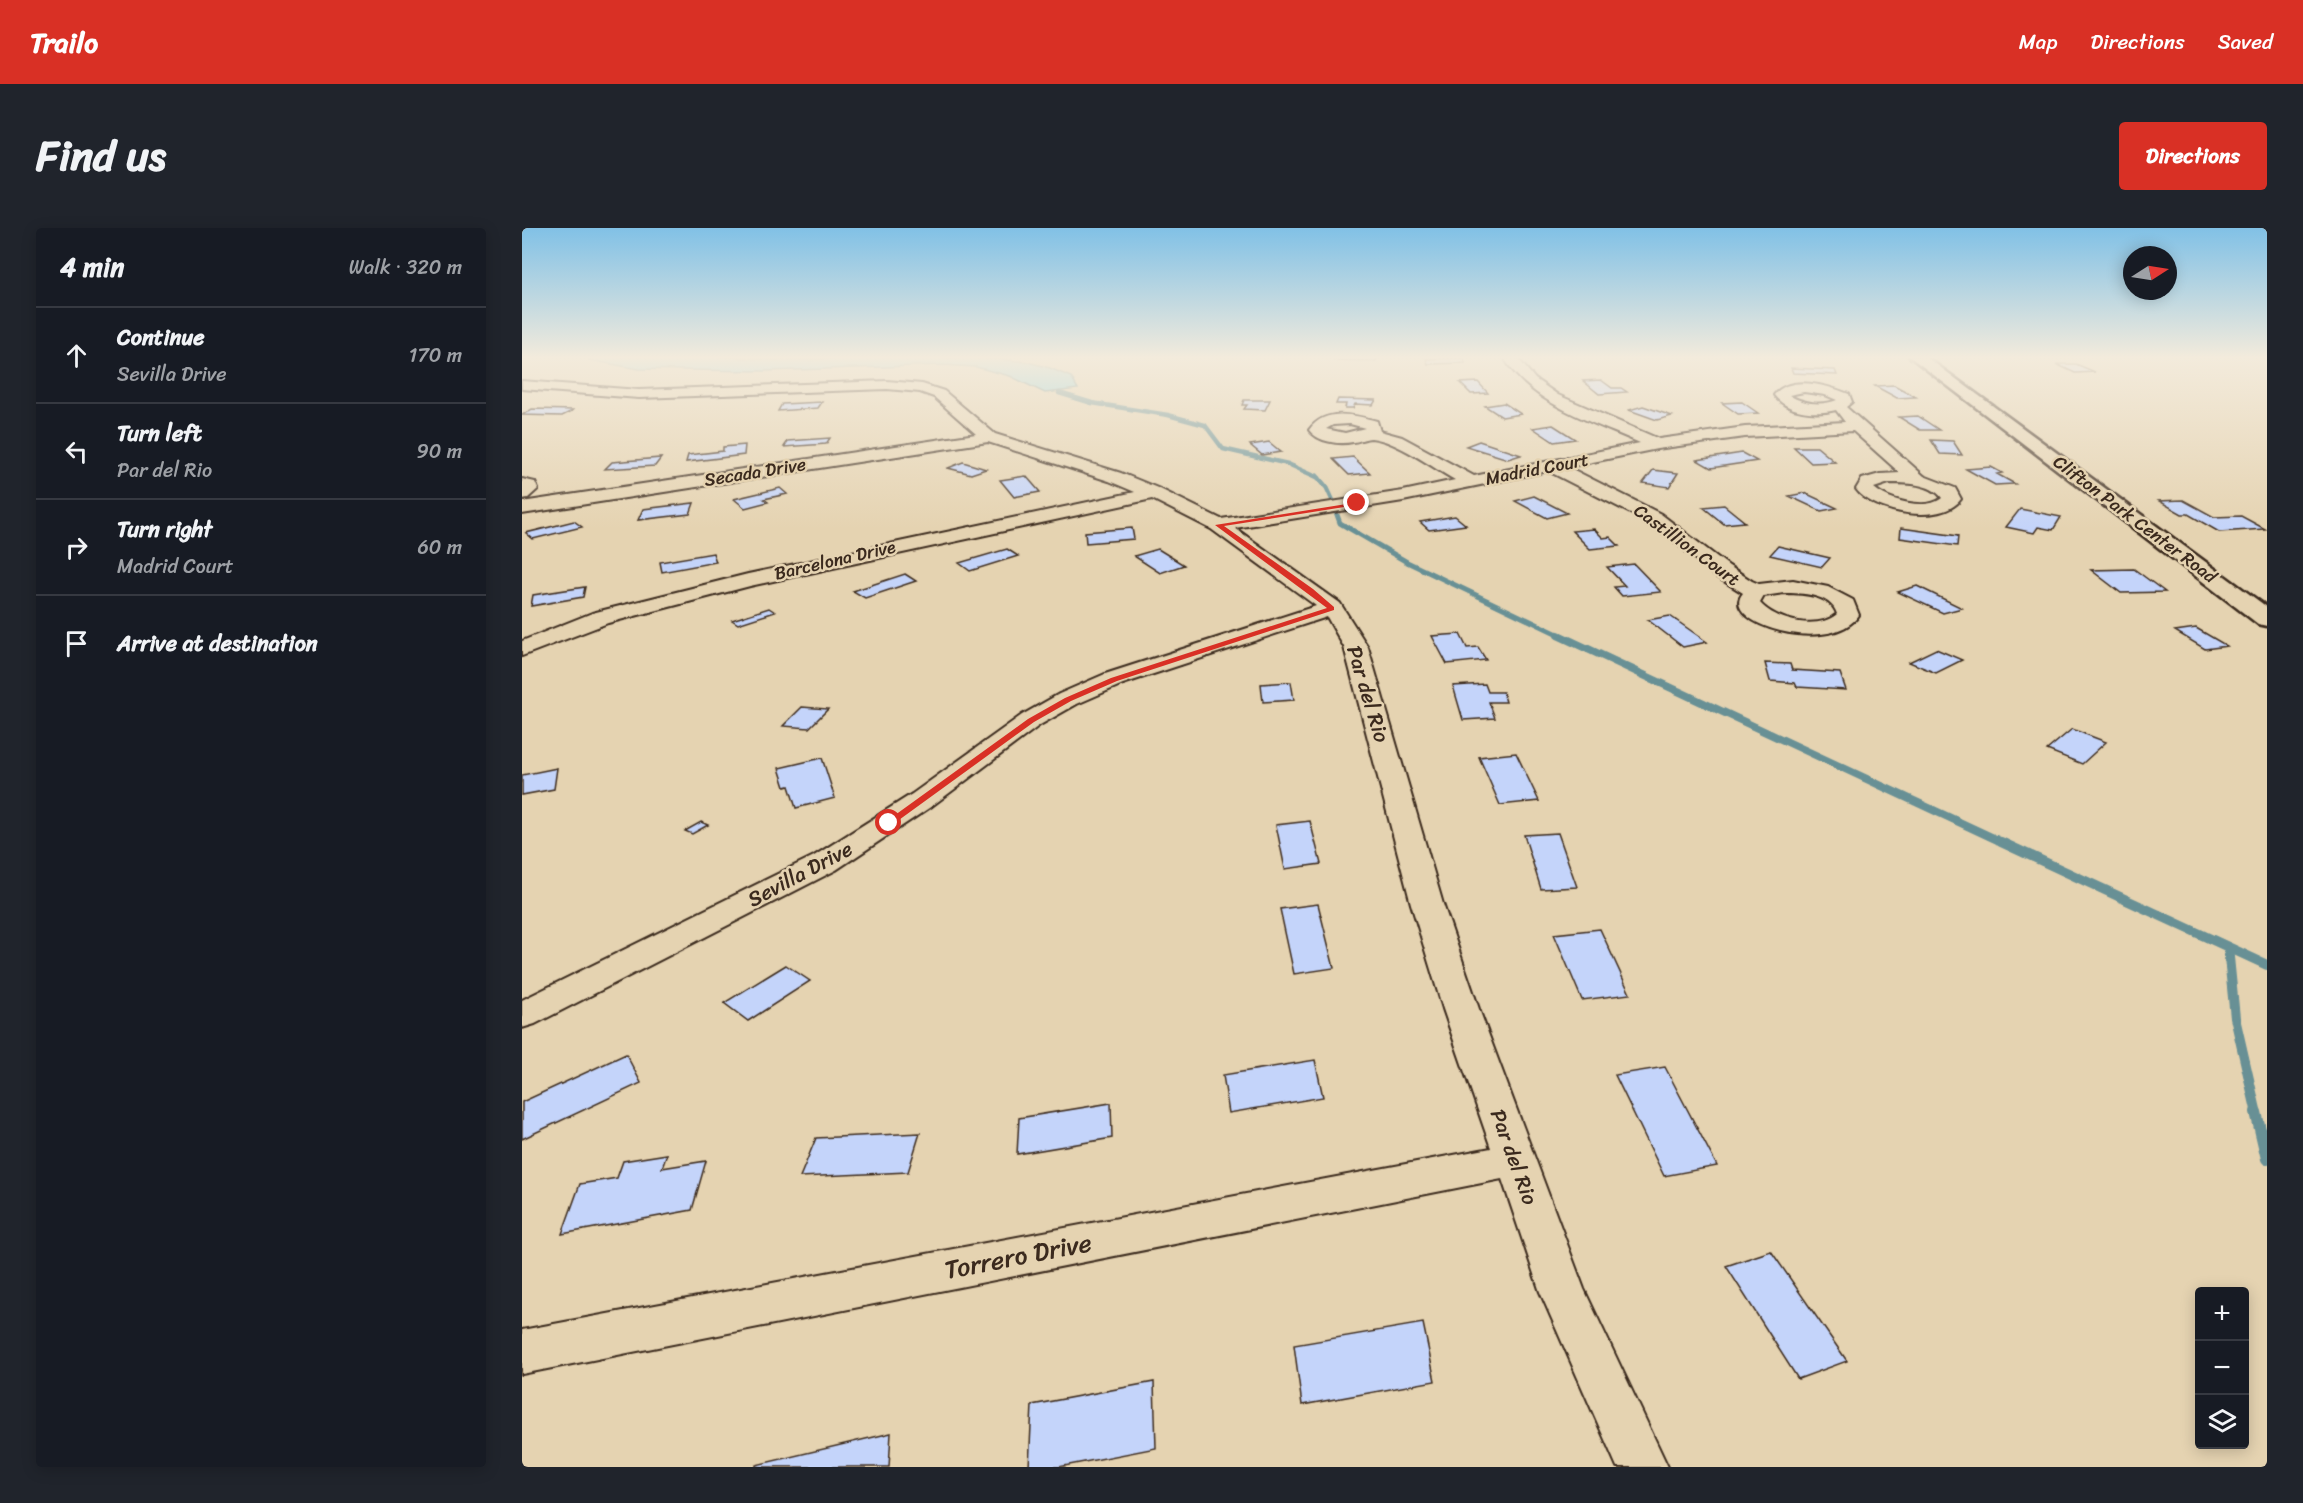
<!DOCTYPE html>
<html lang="en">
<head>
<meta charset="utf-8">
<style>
  body { margin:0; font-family:Sriracha,sans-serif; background:#20242c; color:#f1f3f6 }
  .controls { position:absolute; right:18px; bottom:18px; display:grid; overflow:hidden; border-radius:6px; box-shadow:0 3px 15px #0003 }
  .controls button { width:54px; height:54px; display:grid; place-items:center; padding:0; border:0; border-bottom:2px solid #363941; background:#171b24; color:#f1f3f6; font:30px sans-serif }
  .compass { position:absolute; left:1601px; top:18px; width:54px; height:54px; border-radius:50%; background:#171b24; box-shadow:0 3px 15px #0003; rotate:78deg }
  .stop { position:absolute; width:18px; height:18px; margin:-14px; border:4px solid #d93025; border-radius:50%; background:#fff }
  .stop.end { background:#d93025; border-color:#fff; box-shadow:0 2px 6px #0008 }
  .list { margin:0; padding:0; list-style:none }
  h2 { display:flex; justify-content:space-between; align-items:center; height:78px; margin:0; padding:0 24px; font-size:26px }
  h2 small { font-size:20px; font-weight:400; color:#9ea1a6 }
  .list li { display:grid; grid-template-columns:39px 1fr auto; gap:18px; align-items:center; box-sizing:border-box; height:96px; padding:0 24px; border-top:2px solid #363941 }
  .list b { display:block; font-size:22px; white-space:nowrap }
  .list p { margin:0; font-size:20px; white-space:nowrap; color:#9ea1a6 }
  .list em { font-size:20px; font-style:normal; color:#9ea1a6 }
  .icon { flex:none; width:33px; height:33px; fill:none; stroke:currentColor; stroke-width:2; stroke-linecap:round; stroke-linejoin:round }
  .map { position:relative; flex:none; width:1745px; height:1239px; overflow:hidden; border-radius:6px }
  header { display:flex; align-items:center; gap:36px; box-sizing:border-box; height:84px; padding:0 30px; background:#d93025; color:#fff }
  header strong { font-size:28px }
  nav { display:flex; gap:33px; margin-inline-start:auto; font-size:21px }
  .intro { display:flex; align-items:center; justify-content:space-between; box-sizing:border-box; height:144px; padding:0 36px }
  h1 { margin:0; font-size:42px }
  .button { padding:15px 27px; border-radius:6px; background:#d93025; color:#fff; font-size:21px; font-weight:700 }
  main { display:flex; gap:36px; padding:0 36px }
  aside { flex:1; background:#171b24; border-radius:6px; box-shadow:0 3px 15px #0003 }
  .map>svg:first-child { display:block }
</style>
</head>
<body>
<header>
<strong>Trailo</strong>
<nav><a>Map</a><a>Directions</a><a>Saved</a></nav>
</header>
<div class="intro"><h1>Find us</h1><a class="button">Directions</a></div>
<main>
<aside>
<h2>4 min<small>Walk · 320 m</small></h2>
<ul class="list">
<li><svg class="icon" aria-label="ahead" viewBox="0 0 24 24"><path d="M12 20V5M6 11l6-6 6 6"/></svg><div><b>Continue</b><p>Sevilla Drive</p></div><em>170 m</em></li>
<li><svg class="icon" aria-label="left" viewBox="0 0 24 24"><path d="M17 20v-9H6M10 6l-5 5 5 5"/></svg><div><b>Turn left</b><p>Par del Rio</p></div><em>90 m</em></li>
<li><svg class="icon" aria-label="right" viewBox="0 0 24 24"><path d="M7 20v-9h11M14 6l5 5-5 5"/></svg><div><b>Turn right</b><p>Madrid Court</p></div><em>60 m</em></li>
<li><svg class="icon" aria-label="arrive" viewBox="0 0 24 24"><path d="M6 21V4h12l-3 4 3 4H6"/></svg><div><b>Arrive at destination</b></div></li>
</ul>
</aside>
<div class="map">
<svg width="1745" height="1239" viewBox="0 0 1745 1239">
  <rect width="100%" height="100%" fill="#e5d3b1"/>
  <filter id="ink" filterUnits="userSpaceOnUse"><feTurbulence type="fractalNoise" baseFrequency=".0167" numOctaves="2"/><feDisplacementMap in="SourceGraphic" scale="12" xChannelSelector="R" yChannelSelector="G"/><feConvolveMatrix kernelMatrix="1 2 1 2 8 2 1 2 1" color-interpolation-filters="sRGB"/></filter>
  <g filter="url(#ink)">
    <path fill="#86d4e4" stroke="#689095" stroke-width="1.5" d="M66 128H195L264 133 350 128 464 130 506 134 528 140 549 149 556 161 523 165 488 148 454 139 421 137 244 143 163 142 117 141 67 132Z"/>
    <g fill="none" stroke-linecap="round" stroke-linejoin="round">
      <path stroke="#689095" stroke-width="4.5" d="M537 165 570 175 646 187 683 197 701 221 766 236 797 250"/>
      <path stroke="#689095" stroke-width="5" d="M795 248 805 260 811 273
        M814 284 818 295 885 334 1040 408"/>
      <path stroke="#689095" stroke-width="8" d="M1036 407 1482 615"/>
      <path stroke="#689095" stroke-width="10" d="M1479 614 1745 737
        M1706 719 1713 790 1735 886"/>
      <path stroke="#689095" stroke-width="12" d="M1734 884 1745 931"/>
    </g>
    <path fill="#c4d4fa" stroke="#3b2a1e" stroke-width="1.5" d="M813 128H856L854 133 811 132Z
      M942 130 943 135 906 136 904 131Z
      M1534 136H1554L1573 144 1553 145Z
      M1269 140 1313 142 1315 147 1271 145Z
      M1079 152 1090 160H1099L1105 164 1077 166 1061 153Z
      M956 154 966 165 949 166 938 155Z
      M1372 157 1394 169 1375 170 1353 158Z
      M816 171 854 172 851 177 833 176 831 180H823L824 176H814Z
      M722 172H748L743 182 722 181 725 177H720Z
      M300 174 296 180 256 183 260 176Z
      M1220 174 1236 185 1216 186 1200 175Z
      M982 175 999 186 980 189 963 178Z
      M1121 178 1150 188 1135 192 1107 182Z
      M10 181 52 182 40 188 0 187Z
      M1396 188 1417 202H1398L1377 189Z
      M1031 197 1053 211 1032 214 1011 200Z
      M308 210 304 216 262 219 266 213Z
      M1409 212 1431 213 1440 227 1418 226Z
      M957 213 999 227 986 231 944 218Z
      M747 214 759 224 740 227 728 217Z
      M223 217 222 227 164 234 166 227 201 223V219Z
      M1272 219H1295L1313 234 1289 235Z
      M1220 225 1235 233 1189 240 1175 232Z
      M831 229 848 245 827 247 811 231Z
      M139 230 133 238 83 241 90 234Z
      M441 234 464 241 449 246 426 240Z
      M1469 239 1480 245 1475 246 1493 256 1473 257 1444 241Z
      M1131 242 1156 245 1147 259 1121 255Z
      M504 248 518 264 492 269 478 252Z
      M258 260 265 266 242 271 246 274 223 280 212 271Z
      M1283 265 1315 280 1299 283 1267 268Z
      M1012 268 1045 285 1025 290 993 273Z
      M1661 272 1692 289 1719 288 1743 301 1697 304 1666 286H1660L1637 273Z
      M172 275 168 286 116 292 121 281Z
      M1202 277 1223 294 1202 296 1181 279Z
      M1498 281 1539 289 1531 302 1516 299 1512 305 1484 299Z
      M933 288 944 297 907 302 898 294Z
      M52 293 60 299 11 311 4 305Z
      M610 300 612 311 564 315 563 304Z
      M1379 300 1436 308 1435 318 1378 310Z
      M1072 301 1081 310 1088 309 1097 318 1068 321 1050 303Z
      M1256 318 1308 330 1300 339 1248 327Z
      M485 321 496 328 448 343 437 335Z
      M636 321 662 337 638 345 612 328Z
      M191 325 194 334 140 344 138 334Z
      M1112 336 1139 364 1100 368 1092 359 1103 358 1085 339Z
      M1612 341 1643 364 1599 365 1569 342Z
      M383 346 394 353 343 370 331 363Z
      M1395 358 1440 380 1421 385 1376 364Z
      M63 359 61 369 9 378 11 367Z
      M247 380 253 384 216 396 210 392Z
      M1148 388 1185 414 1161 419 1126 392Z
      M1674 400 1705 418 1683 421 1653 403Z
      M938 406 945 420 956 419 964 432 925 436 910 408Z
      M1414 421 1440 432 1414 445 1387 434Z
      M1243 435 1268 436 1270 442 1318 445 1324 462 1275 459 1273 455 1248 453Z
      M769 454 772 472 741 474 739 456Z
      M963 456 966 464H981L984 474H967L973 490 941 492 931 458Z
      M280 479 306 481 287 500 261 498Z
      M1550 501 1584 514 1560 536 1525 522Z
      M994 525 1017 573 978 577 957 529Z
      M300 530 313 570 274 580 267 558 263 559 257 540Z
      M35 540 32 561 0 567V547Z
      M788 593 799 636 763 641 754 597Z
      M179 594 186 597 170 606 163 603Z
      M1036 605 1055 659 1019 661 1002 607Z
      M796 676 812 740 772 746 758 681Z
      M1078 701 1108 766 1060 772 1032 706Z
      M264 737 288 753 226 793 202 775Z
      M104 826 119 855 0 911V874Z
      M793 832 801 869 707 885 701 847Z
      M1143 839 1195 938 1142 948 1093 847Z
      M589 875 590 910 495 926 497 890Z
      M398 905 386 944 278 949 294 910Z
      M145 926 140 940 184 933 170 982 40 1006 58 956 95 950 101 933Z
      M1249 1023 1325 1133 1276 1151 1204 1038Z
      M901 1095 913 1153 780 1177 772 1117Z
      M632 1154 634 1220 537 1239H507L510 1177Z
      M369 1205 367 1239H234V1237Z"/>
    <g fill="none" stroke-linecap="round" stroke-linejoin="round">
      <g stroke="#3b2a1e" stroke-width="4">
        <path id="minor" d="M981 128H994L1013 151 1036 167 1137 211 1223 199 1323 194 1314 182C1294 187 1265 185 1252 167 1268 146 1307 158 1327 166L1330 174 1324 179 1402 248 1433 260 1439 271C1420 298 1351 285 1334 261L1340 251 1358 246 1378 245 1331 203 1223 209 1135 221 1046 239 1139 286 1207 338 1230 353 1237 356 1271 352 1306 359 1331 372 1337 387C1308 429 1195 395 1221 365L1192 347 1150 311 1126 294 1026 243 881 273 713 300 818 375 846 419 921 676 957 781 1062 1061 1146 1239H1095L1018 1064 980 951 0 1146V1102L969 920 921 781 889 676 822 419 805 389 601 456 555 476 518 497 410 578 314 642 13 796 0 800V772L292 628 390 566 500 487 537 466 583 446 794 378 689 301 630 271 228 358 86 395 0 428V413L70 385 226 346 613 264 587 253 466 214 0 286V274L454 206 412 169 398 164 365 161 117 170 0 161V153L117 162 365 153 400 156 422 163 473 206 599 245 638 261 699 291 881 263 933 252C911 240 874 212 849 210 843 210 836 214 831 214 816 217 796 214 787 202 803 179 832 187 855 193L858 203 880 209 952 248 1118 215C1069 193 1008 176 981 128ZM1282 164 1303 167 1315 172C1300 178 1281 176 1267 167ZM828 196 843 200 823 205 804 201 811 197ZM1367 255C1384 255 1409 255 1420 270 1404 283 1367 273 1352 260ZM1262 365C1279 365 1309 366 1315 386 1295 403 1254 393 1238 375L1242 368Z
          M0 251 13 254 16 261 6 270 0 271Z"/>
      </g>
      <g stroke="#3b2a1e" stroke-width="5">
        <path id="tertiary" d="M1387 128H1403L1745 379V398L1736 396Z"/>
      </g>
      <use href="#minor" fill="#e5d3b1" fill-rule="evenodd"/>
      <use href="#tertiary" fill="#e5d3b1" fill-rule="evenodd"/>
    </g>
  </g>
  <linearGradient id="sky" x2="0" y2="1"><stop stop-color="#81c1e6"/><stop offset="0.43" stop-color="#f3ebdc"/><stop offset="1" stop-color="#f3ebdc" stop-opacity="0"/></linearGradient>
  <rect width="1745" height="301" fill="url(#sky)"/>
  <path fill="#d93025" d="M837 274 835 277 702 298 791 361 812 379V382L595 453 549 473 512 494 370 597 362 595 506 491 543 470 589 450 805 380 693 297Z"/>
  <g text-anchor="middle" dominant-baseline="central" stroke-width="5" stroke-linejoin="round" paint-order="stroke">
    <g font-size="18" fill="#3b2a1e" stroke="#e5d3b1">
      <text transform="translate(1015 241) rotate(-11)">Madrid Court</text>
      <text transform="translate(233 244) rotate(-9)">Secada Drive</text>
      <text transform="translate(1613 291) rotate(37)">Clifton Park Center Road</text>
      <text transform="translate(1165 317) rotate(36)">Castillion Court</text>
      <text transform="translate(313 332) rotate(-13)">Barcelona Drive</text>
    </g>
    <g font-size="21" fill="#3b2a1e" stroke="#e5d3b1">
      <text transform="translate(846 466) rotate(73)">Par del Rio</text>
      <text transform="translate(278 646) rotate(-28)">Sevilla Drive</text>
      <text transform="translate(992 929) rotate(70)">Par del Rio</text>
    </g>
    <g font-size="26" fill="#3b2a1e" stroke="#e5d3b1">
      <text transform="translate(496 1028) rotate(-11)">Torrero Drive</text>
    </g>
  </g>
</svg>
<div class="controls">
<button>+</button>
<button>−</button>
<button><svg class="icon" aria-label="layers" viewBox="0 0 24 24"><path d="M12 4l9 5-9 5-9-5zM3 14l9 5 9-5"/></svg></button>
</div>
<svg class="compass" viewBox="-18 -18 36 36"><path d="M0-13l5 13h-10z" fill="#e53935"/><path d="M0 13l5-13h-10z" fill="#9ea1a6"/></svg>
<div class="stop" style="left:367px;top:595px"></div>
<div class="stop end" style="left:835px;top:275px"></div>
</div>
</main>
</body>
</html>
